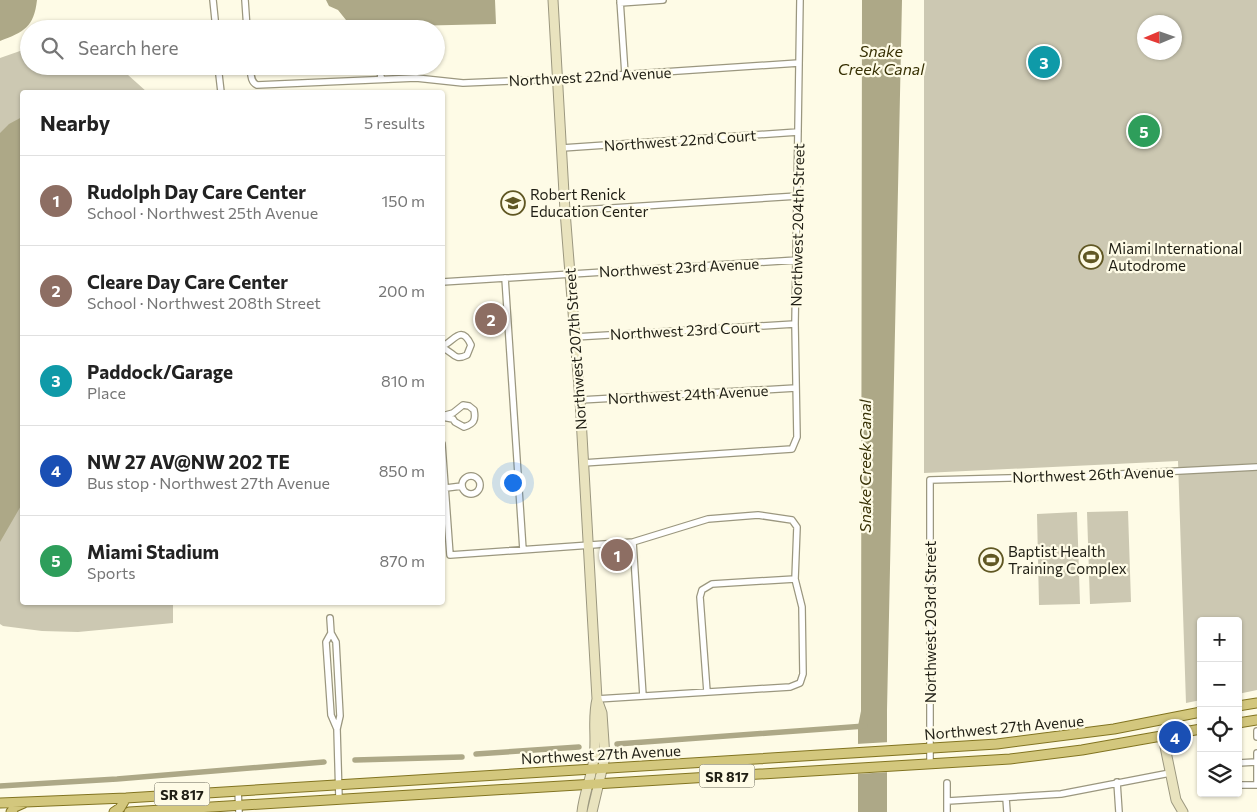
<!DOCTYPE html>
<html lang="en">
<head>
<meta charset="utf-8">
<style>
  body { margin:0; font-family:Commissioner,sans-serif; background:#f6f6f6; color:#222 }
  .controls { position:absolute; right:15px; bottom:15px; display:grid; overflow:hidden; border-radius:5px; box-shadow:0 1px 4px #0004 }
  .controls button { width:45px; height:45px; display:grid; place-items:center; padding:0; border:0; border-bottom:1px solid #e0e0e0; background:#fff; color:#222; font:25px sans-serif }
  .compass { position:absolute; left:1137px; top:15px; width:45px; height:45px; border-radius:50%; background:#fff; box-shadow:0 1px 4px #0004; rotate:268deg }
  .you { position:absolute; left:512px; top:482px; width:18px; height:18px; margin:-12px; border:4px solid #fff; border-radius:50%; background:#1a73e8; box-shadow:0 0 0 8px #1a73e833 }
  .badge { display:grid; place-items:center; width:32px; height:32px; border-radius:50%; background:#2563eb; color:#fff; font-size:16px; font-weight:700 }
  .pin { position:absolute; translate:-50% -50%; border:2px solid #fff; box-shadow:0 1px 5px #0006 }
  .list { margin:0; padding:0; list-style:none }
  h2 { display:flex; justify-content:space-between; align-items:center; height:65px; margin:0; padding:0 20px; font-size:21px }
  h2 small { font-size:16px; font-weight:400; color:#767676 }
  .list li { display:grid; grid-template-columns:32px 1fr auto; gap:15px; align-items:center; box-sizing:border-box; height:90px; padding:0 20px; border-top:1px solid #e0e0e0 }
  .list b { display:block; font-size:19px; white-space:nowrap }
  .list p { margin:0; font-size:16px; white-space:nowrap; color:#767676 }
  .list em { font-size:16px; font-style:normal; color:#767676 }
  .icon { flex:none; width:28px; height:28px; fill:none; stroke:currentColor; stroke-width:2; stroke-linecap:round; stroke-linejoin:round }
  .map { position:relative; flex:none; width:1257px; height:812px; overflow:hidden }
  .search { position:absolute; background:#fff; box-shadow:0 1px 4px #0004; left:20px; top:20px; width:425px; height:55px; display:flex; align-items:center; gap:12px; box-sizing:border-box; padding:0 18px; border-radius:28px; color:#767676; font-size:19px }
  .panel { position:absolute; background:#fff; box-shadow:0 1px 4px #0004; left:20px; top:90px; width:425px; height:515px; border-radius:5px }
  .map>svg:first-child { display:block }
</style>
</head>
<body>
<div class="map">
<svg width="1257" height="812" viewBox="0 0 1257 812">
  <rect width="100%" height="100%" fill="#fefbe6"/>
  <path fill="#ccc8b2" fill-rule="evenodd" d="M924 0H1257V690L1238 694V621H1201V700L1186 703 1178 461 924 473ZM1144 22H1174V52H1144Z
    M20 51H29V66H118L147 92H22V602L173 603V623L78 632 42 631 3 626 0 624V58Z
    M1128 511 1131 602 1090 604 1087 512Z
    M1077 512 1080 604 1039 605 1037 514Z"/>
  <path fill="#ada887" d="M0 0H37C34 27 24 32 0 41Z
    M326 0H495L496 24 363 27 350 25 338 10 329 6Z
    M862 0H902L887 710V812H858V726L861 711Z
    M22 117V504L0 542V133L9 124Z"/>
  <path fill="#fefbe6" d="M890 742V772L856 774V744Z"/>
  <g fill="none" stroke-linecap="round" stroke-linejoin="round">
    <path stroke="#ada887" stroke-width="5.5" d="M617 744 865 726
      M476 754 579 747
      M355 760 462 757
      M0 786 117 779 324 762"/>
    <g stroke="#9b977f" stroke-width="8">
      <path id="street" d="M213 0 216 29
        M245 0 247 29
        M620 0 625 74
        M620 3 663 0
        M218 66 221 92
        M250 66C251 73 250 82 257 85L416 78 463 83 558 79 799 63
        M380 66 381 79
        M250 69 292 66
        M562 148 798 132
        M565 211 798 196
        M505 278 523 550
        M442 282 797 260
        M575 337 795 324
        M442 346C453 343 461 323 471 345L467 355C453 362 454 351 442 348
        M580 400 796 388
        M442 416 453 413 463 405 469 406 474 410C476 420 474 424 464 427L455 422 453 419 442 417
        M442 444 450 555 633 542 708 519 758 515 792 520 797 527 795 579 802 607 803 674 800 683 790 687 597 699
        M583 463 792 449 797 437 795 324 800 0
        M462 485a9 9 0 1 1 18 0a9 9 0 1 1-18 0Z
        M446 488 462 486
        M633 542 643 696
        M330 618 331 633 336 642 340 716 337 729 339 798
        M331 633 326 642 331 715 337 729
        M707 692 700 597 702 590 712 584 795 579
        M1257 731V737
        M1257 753V783
        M1238 763 1256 762
        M930 764V480L1081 476 1257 467
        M1117 782 1119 812
        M1238 785H1257
        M238 790 239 812
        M1006 798 1007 812
        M948 801 1061 794 1170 773
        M947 812V783"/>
    </g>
    <g stroke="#9b977f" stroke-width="11">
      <path id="secondary" d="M553 0 565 211 580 400 597 699C592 719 597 738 594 758 592 776 584 793 582 812
        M1163 737 1176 800 1183 812
        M592 812 605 757 602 713 597 699"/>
    </g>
    <g stroke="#827421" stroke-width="11">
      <path id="primary" d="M1238 706 1257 703
        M1238 723 1257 720
        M0 803 126 798 997 744 1114 729 1201 712
        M11 812 15 807 24 803
        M114 812 120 808 126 798
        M129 812 1010 759 1082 750 1201 729"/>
    </g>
    <use href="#street" stroke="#fff" stroke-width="5.5"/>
    <use href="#secondary" stroke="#e9e3be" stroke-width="9"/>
    <use href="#primary" stroke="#d3c77d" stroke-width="9"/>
  </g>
  <defs>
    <g id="school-ring" transform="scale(1.25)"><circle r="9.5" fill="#fefbe6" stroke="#605723" stroke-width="1.5"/><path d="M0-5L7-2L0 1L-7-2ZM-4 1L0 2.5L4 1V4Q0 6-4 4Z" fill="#605723"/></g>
    <g id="stadium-ring" transform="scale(1.25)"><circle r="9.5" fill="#fefbe6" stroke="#605723" stroke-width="1.5"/><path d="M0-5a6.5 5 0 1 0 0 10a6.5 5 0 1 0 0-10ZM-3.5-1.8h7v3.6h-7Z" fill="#605723"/></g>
  </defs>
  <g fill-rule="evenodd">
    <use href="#school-ring" x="513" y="203"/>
    <use href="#stadium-ring" x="1091" y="257"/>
    <use href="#stadium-ring" x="991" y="560"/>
  </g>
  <g text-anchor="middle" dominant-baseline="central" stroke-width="4.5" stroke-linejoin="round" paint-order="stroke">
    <g fill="#fefbe6" stroke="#636154" stroke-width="1">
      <rect x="699.5" y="764.5" width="55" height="23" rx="4"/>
      <rect x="154.5" y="782.5" width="55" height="23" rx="4"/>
    </g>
    <g font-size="14" font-weight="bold" fill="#201f15">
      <text x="727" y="776">SR 817</text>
      <text x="182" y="794">SR 817</text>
    </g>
    <g font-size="15" fill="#201f15" stroke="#fefbe6">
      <text transform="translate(590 76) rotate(-3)">Northwest 22nd Avenue</text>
      <text transform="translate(680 140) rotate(-4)">Northwest 22nd Court</text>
      <text transform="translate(797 225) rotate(-89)">Northwest 204th Street</text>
      <text transform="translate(679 267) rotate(-3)">Northwest 23rd Avenue</text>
      <text transform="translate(685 330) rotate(-3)">Northwest 23rd Court</text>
      <text transform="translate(575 349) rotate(-94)">Northwest 207th Street</text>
      <text transform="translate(688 394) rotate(-3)">Northwest 24th Avenue</text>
      <text transform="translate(1093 474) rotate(-2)">Northwest 26th Avenue</text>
      <text transform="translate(930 622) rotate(-90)">Northwest 203rd Street</text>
      <text transform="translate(1004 727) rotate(-5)">Northwest 27th Avenue</text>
      <text transform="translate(601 754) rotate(-3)">Northwest 27th Avenue</text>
    </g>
    <g font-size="15" fill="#201f15" stroke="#fefbe6" text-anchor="start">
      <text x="530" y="194">Robert Renick<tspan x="530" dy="17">Education Center</tspan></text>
      <text x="1108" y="248">Miami International<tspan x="1108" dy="17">Autodrome</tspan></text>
      <text x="1008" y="551">Baptist Health<tspan x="1008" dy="17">Training Complex</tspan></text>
    </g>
    <g font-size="16" font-style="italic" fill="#383105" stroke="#fefbe6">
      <text x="881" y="50">Snake<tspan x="881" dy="18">Creek Canal</tspan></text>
      <text transform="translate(864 466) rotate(-90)">Snake Creek Canal</text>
    </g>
  </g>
</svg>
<div class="controls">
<button>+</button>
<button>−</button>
<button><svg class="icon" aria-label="locate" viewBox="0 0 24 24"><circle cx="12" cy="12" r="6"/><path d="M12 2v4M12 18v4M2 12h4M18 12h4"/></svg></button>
<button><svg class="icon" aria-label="layers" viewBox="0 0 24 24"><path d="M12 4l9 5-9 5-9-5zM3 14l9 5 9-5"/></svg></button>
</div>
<svg class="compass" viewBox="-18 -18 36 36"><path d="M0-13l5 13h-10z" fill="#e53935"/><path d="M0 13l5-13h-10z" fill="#767676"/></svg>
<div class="you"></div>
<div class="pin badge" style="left:617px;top:555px;background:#8d6e63">1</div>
<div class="pin badge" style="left:491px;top:319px;background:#8d6e63">2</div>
<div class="pin badge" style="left:1044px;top:62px;background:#0f9aa8">3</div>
<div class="pin badge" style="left:1175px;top:737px;background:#1a4fb4">4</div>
<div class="pin badge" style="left:1144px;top:131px;background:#2e9e5b">5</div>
<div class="search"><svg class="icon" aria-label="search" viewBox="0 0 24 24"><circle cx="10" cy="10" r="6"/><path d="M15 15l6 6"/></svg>Search here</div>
<section class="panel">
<h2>Nearby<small>5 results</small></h2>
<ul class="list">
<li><span class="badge" style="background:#8d6e63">1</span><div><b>Rudolph Day Care Center</b><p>School · Northwest 25th Avenue</p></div><em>150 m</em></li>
<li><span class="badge" style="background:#8d6e63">2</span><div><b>Cleare Day Care Center</b><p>School · Northwest 208th Street</p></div><em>200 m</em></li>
<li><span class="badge" style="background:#0f9aa8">3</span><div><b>Paddock/Garage</b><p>Place</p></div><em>810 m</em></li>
<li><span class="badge" style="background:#1a4fb4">4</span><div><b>NW 27 AV@NW 202 TE</b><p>Bus stop · Northwest 27th Avenue</p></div><em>850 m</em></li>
<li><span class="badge" style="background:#2e9e5b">5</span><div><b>Miami Stadium</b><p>Sports</p></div><em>870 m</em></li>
</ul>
</section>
</div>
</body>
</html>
